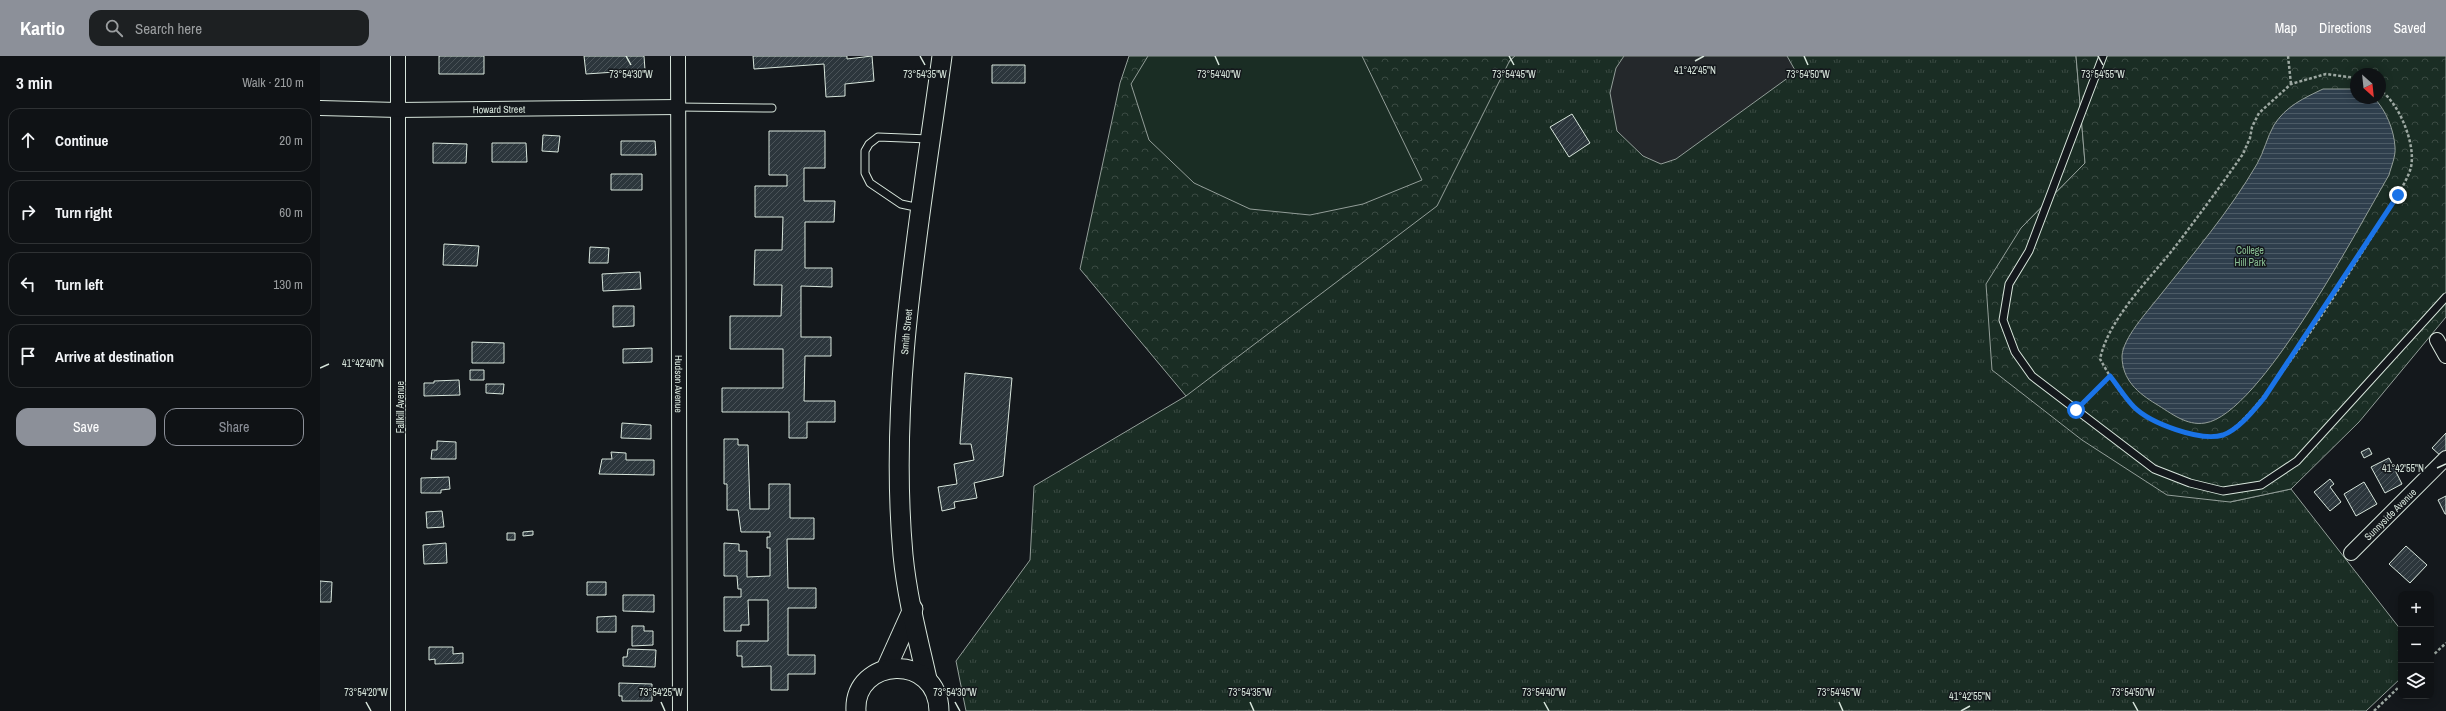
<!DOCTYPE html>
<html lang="en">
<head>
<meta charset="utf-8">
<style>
  body { margin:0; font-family:"Archivo Narrow",sans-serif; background:#1d2022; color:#f1f3f6 }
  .controls { position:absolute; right:12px; bottom:12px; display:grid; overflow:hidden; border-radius:8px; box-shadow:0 2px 10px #0003 }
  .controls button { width:36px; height:36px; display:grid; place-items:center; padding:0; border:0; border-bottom:1px solid #2f3234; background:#0f1215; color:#f1f3f6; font:20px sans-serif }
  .compass { position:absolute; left:2030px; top:12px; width:36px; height:36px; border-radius:50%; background:#0f1215; box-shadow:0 2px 10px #0003; rotate:153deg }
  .stop { position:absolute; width:12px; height:12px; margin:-9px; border:3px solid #1a73e8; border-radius:50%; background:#fff }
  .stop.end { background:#1a73e8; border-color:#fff; box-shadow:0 1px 4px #0008 }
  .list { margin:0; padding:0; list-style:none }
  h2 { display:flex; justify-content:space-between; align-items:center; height:52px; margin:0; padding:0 16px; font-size:17px }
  h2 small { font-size:13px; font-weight:400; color:#9b9ea0 }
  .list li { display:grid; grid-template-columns:26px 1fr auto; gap:12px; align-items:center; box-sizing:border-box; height:64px; margin:0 8px 8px; padding:0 8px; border:1px solid #2f3234; border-radius:12px }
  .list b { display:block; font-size:15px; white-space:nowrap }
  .list em { font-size:13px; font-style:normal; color:#9b9ea0 }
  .actions { display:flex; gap:8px; padding:12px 16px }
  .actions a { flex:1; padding:9px 0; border:1px solid #8c9099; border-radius:12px; text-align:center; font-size:14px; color:#8c9099 }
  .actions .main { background:#8c9099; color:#fff }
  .icon { flex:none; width:22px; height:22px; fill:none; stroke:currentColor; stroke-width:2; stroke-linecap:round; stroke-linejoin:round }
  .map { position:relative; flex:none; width:2126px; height:655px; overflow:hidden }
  header { display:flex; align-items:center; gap:24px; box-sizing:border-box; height:56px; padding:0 20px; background:#8c9099; color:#fff }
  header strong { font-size:19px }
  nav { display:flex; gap:22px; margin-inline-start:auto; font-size:14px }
  .search { width:280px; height:36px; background:#1d2022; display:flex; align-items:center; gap:10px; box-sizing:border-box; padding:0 14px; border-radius:12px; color:#9b9ea0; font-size:15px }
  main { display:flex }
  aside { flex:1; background:#0f1215 }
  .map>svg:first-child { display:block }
</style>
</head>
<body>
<header>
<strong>Kartio</strong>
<div class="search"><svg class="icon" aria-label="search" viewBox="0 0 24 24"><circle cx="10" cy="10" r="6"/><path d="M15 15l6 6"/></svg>Search here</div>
<nav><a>Map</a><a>Directions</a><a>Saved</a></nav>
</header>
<main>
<aside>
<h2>3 min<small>Walk · 210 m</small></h2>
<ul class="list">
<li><svg class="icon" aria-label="ahead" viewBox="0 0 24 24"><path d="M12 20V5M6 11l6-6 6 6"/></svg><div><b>Continue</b></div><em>20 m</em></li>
<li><svg class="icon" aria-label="right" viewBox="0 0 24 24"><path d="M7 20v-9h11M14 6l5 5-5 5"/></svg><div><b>Turn right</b></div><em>60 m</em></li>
<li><svg class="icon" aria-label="left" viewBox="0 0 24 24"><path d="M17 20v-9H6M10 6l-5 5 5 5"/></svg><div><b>Turn left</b></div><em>130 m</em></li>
<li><svg class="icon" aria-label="arrive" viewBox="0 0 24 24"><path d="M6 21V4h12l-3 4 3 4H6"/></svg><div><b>Arrive at destination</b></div></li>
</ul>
<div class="actions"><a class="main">Save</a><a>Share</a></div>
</aside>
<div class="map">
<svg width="2126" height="655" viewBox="0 0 2126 655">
  <defs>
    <pattern id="grass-tufts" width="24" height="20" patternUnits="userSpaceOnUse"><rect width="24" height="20" fill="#1a2d24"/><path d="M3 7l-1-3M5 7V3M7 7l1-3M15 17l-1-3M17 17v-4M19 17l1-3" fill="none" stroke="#3b4b43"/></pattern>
    <pattern id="park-crowns" width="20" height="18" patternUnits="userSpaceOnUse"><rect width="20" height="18" fill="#1a2d24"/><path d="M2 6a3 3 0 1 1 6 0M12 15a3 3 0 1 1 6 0" fill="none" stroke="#3b4b43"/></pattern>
    <pattern id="water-rules" width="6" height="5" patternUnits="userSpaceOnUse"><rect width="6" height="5" fill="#2f3f4d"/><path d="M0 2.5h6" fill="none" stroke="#4c5b66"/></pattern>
    <pattern id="building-hatch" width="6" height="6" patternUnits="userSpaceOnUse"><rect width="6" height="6" fill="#2c363c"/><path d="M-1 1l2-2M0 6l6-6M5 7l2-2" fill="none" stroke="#4a5358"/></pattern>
  </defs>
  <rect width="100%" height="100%" fill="#14181c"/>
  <path fill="url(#grass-tufts)" stroke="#939e99" d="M1195 0H1756L1765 107 1701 172 1910 446 1971 433 2081 574V622L2046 655H646L636 605 710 504 714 430 866 340Z"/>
  <path fill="url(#park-crowns)" stroke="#939e99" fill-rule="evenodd" d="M809 0H1195L1190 4 1117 150 866 340 760 213 800 27Z
    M1756 0H2126V261L2039 366 1971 433 1910 446 1847 439 1762 384 1672 314 1666 228 1701 172 1765 107ZM2036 18H2060V42H2036Z"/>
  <path fill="#1a2d24" stroke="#939e99" d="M828 0H1042L1102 124 1043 148 990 159 930 153 874 127 829 84 811 28Z"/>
  <path fill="#24282b" stroke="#939e99" d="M1304 0H1467L1476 16 1356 103 1341 108 1323 100 1297 75 1290 37 1296 12Z"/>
  <path fill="url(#water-rules)" stroke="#939e99" d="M2003 33H2036V42H2054C2066 54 2074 74 2075 91 2076 100 2071 111 2069 119 2039 170 1940 359 1885 367 1866 370 1851 357 1836 348 1818 337 1802 324 1802 300 1803 282 1827 256 1838 242 1873 198 1909 156 1937 108 1944 96 1947 81 1954 69 1966 50 1984 42 2003 33Z"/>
  <path fill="url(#building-hatch)" stroke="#d8e6dc" d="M119 0H164V18H119Z
    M264 0H324L325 14 266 18Z
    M433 0H527V3L552 0 554 25 525 28V40L506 41 504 8 434 13Z
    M672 9H705V27H672Z
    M1252 58 1270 87 1249 101 1230 71Z
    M449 75H505V112H484V145H515L514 166H485V212H512V231L481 230V281H511V300H485L484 345H515V366H487V382H469V356H402V332H463V293H410V260H461L462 229H434L435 194H462L463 161H435V130H467V119H449Z
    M223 79 240 80 238 96 222 95Z
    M301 85H335L336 99H301Z
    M113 87 147 88 146 107H113Z
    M172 87H206L207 106H172Z
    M291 118H322V134H291Z
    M124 188 159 190 157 210 123 209Z
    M270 191 289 192 288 207H269Z
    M320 216 321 233 283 235 282 218Z
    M293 250H314V270L293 271Z
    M152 286 184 287V307H152Z
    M332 292V306L303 307V293Z
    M150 314H164V324H150Z
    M645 317 692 322 683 420 654 427 657 442 634 446 635 452 622 455 618 431 637 428 634 408 654 404 651 388H640Z
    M139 324 140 339 104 340V327H114V325Z
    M166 328H184L183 338 166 337Z
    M302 367 331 369V383L301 382Z
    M2126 377V397L2122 401 2112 392Z
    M404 383H418V389H428L430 453H449V428H470V462H494V483H467L468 532H496V552H468V599H495V618H468V634H451V610L422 611V600H417V585H448V544H428L429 569H421V575H404V541H421V533H418L417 520H404V487L419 488V495H427V521L450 520V492H447V481H450V476H421L418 454H407V428H404Z
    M117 385 136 386V403H111L112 394H117Z
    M2049 392 2052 398 2044 402 2041 396Z
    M291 396 306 397V404H334V419L279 418 282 403H292Z
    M2069 402 2082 428 2065 437 2051 411Z
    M129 421 130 433 121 434V437H101V422Z
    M2010 423 2014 428 2010 431 2021 446 2010 455 1994 436Z
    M2044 426 2057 448 2036 460 2024 438Z
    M2126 440V458H2125L2118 444Z
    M122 455 124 471 107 472 106 456Z
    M213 475V479L203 480V476Z
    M187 477H195V484H187Z
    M126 487 127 507 104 508 103 489Z
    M2086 490 2107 509 2090 527 2069 508Z
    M0 525 12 526 11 546H0Z
    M267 526H286V539H267Z
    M303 539H334V556L303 555Z
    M296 560V576H277V561Z
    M312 570H324V575H333V589L312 590Z
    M109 591H133V598L143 597V607L115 608V603L109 604Z
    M308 593 336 594 335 611 303 610V601H307Z
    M299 627 332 628V645H302V640H299Z"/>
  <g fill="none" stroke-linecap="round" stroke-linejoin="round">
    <g stroke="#d8e6dc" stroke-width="9">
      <path id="lane" d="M1783 0 1709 195 1689 228 1683 264 1695 296 1712 320 1834 413 1870 427 1903 435 1941 429 1977 405 2126 241
        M358 51 452 52
        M600 152 581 148 550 127 545 117V95L549 88 558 81 609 83"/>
    </g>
    <g stroke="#d8e6dc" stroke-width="16">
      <g id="street">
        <path d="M78 0V655"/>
        <path id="s1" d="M358 0 360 655"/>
        <path id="s2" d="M0 52 78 54 358 51"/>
        <path d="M2117 284 2126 300"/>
        <path id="s3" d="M2031 497 2126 402"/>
      </g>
    </g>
    <g stroke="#d8e6dc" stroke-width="21">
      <g id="secondary">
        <path d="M566 613 593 553"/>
        <path id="s4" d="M607 623C598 583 587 541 583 499 568 332 600 165 622 0"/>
        <path d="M536 655C533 601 618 596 619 655"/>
      </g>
    </g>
    <path stroke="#9da8a2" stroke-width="2.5" stroke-dasharray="3 2" stroke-linecap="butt" d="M1968 0 1971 28
      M2036 22 2006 18 1971 28 1939 57 1932 71 1930 82 1923 98C1902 128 1880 158 1858 187 1832 221 1789 261 1780 303 1789 319 1801 340 1815 352 1833 368 1878 386 1902 379 1939 369 2051 181 2078 139 2082 131 2089 120 2091 111 2096 88 2079 47 2060 34
      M1763 346 1790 320
      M2111 601 2126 587
      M2054 655 2081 629"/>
    <use href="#lane" stroke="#14181c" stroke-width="7"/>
    <use href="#street" stroke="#14181c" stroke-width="14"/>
    <use href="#secondary" stroke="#14181c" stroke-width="19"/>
  </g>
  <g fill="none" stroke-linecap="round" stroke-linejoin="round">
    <path stroke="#1a73e8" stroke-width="5" d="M1756 354 1790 320C1798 330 1805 342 1814 351 1830 367 1880 386 1903 379 1919 373 1933 355 1944 342L2078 139"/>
  </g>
  <path fill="none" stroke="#d8e6dc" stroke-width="1.5" d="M306 0 311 9M600 0 605 9M895 0 899 9M1189 0 1194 9M1484 0 1488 9M1778 0 1783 9M1375 5 1384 0M0 312 9 308M2117 412 2126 408M46 646 51 655M341 646 345 655M635 646 640 655M930 646 934 655M1224 646 1229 655M1519 646 1523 655M1813 646 1818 655M1641 655 1650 650"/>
  <g text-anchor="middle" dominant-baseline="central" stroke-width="3" stroke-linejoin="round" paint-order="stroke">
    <g font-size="10" fill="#d8e6dc" stroke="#14181c">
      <text stroke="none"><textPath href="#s2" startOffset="179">Howard Street</textPath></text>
      <text stroke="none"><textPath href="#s4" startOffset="350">Smith Street</textPath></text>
      <text stroke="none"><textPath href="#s1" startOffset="328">Hudson Avenue</textPath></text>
      <text transform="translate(80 351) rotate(-90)">Fallkill Avenue</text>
      <text stroke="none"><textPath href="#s3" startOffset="55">Sunnyside Avenue</textPath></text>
    </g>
    <g font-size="10" fill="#8ac095" stroke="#14181c">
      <text x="1930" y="194">College<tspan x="1930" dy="12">Hill Park</tspan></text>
    </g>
  </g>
  <g font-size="10" text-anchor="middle" fill="#d8e6dc" stroke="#14181c" stroke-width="3" stroke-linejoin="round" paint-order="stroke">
    <text x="1375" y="18">41°42'45"N</text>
    <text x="311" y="22">73°54'30"W</text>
    <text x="605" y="22">73°54'35"W</text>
    <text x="899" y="22">73°54'40"W</text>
    <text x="1194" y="22">73°54'45"W</text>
    <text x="1488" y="22">73°54'50"W</text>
    <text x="1783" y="22">73°54'55"W</text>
    <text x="43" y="311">41°42'40"N</text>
    <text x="2083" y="416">41°42'55"N</text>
    <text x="46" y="640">73°54'20"W</text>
    <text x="341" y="640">73°54'25"W</text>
    <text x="635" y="640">73°54'30"W</text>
    <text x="930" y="640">73°54'35"W</text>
    <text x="1224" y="640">73°54'40"W</text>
    <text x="1519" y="640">73°54'45"W</text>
    <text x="1813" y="640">73°54'50"W</text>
    <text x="1650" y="644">41°42'55"N</text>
  </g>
</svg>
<div class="controls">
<button>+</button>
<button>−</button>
<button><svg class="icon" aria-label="layers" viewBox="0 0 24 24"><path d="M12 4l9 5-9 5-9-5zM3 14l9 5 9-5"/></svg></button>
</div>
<svg class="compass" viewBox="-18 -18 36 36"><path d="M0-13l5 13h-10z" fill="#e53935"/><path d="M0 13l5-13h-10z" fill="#9b9ea0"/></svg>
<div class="stop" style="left:1756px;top:354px"></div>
<div class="stop end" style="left:2078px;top:139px"></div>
</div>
</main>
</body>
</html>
